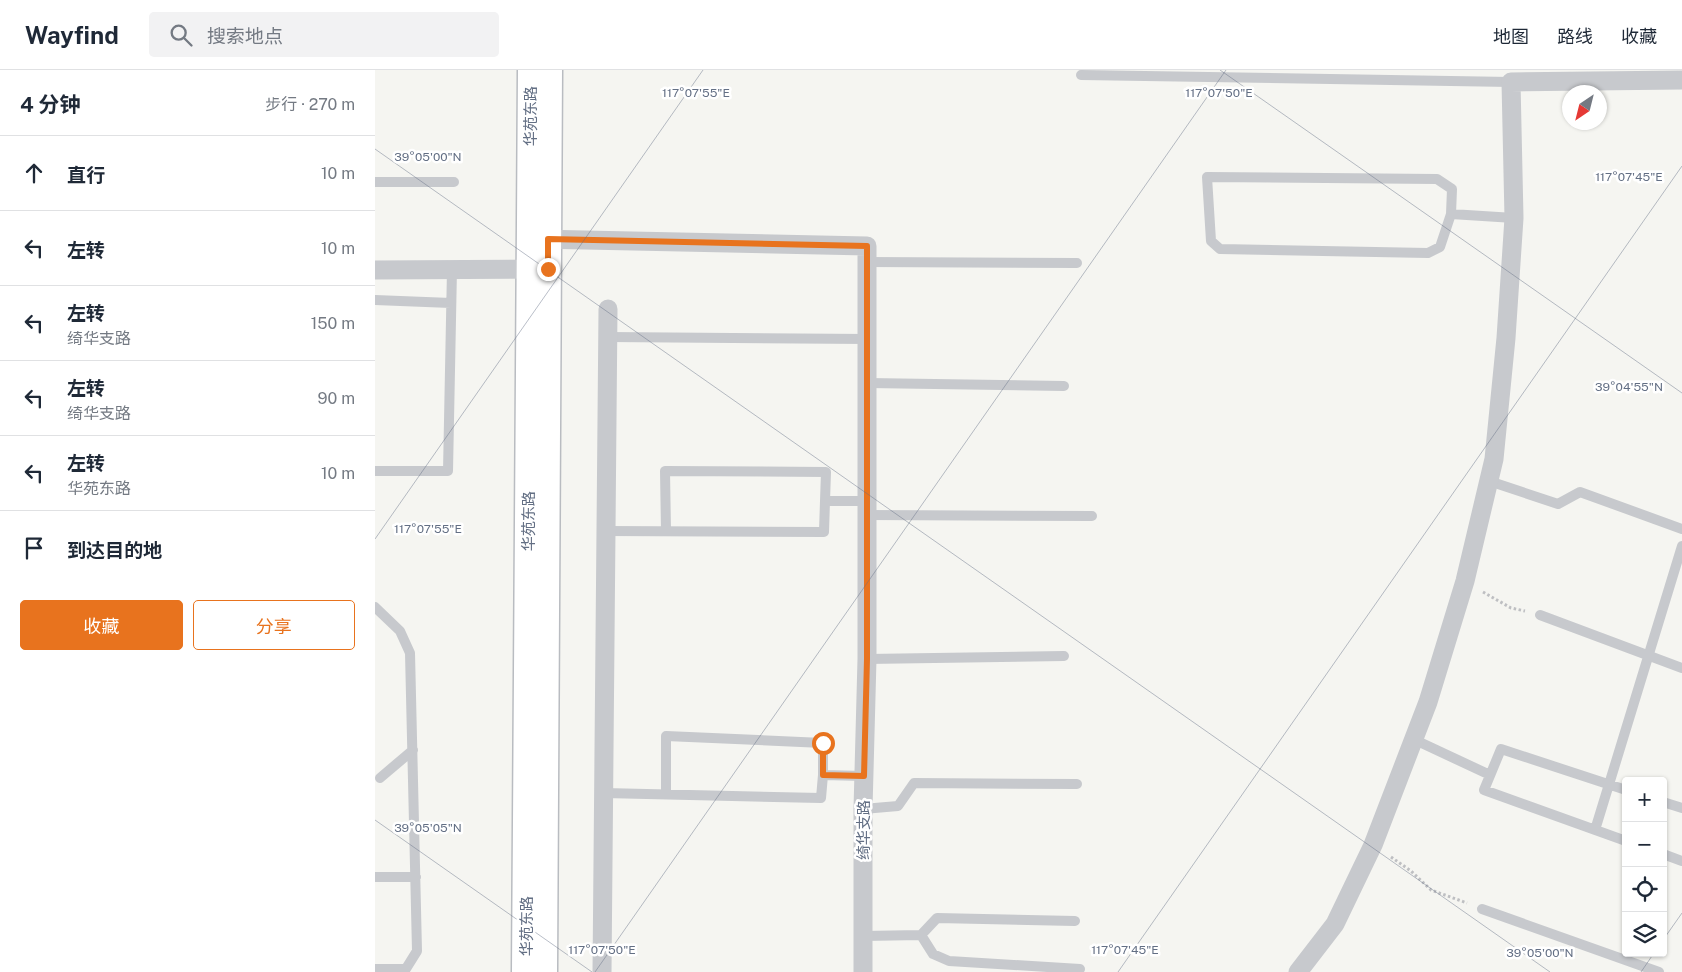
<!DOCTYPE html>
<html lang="zh">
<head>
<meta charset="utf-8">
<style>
  body { margin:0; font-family:"Public Sans","Noto Sans SC",sans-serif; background:#f2f2f3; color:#1f2937 }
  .controls { position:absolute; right:15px; bottom:15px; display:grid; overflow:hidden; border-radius:5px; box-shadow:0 1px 4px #0004 }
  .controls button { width:45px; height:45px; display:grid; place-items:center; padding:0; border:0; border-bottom:1px solid #e0e1e3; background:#fff; color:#1f2937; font:25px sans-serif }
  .compass { position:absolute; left:1187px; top:15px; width:45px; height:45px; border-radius:50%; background:#fff; box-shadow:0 1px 4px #0004; rotate:215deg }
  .stop { position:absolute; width:15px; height:15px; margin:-11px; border:4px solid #e8731e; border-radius:50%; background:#fff }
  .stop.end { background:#e8731e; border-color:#fff; box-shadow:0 1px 5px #0008 }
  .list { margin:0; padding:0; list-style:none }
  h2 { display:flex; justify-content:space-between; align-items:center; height:65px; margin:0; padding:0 20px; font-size:21px }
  h2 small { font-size:16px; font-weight:400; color:#747a83 }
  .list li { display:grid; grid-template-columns:32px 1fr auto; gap:15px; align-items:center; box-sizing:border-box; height:75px; padding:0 20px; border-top:1px solid #e0e1e3 }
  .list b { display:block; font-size:19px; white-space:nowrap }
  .list p { margin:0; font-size:16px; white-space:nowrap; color:#747a83 }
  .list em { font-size:16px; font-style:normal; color:#747a83 }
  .actions { display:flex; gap:10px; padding:15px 20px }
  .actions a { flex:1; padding:11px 0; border:1px solid #e8731e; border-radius:5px; text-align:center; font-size:18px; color:#e8731e }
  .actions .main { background:#e8731e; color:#fff }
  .icon { flex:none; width:28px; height:28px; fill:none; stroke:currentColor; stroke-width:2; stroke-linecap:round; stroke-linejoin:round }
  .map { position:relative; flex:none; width:1307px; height:902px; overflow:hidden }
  header { display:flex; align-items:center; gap:30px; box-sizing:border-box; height:70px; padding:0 25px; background:#fff; border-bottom:1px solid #e0e1e3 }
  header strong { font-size:24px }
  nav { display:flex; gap:28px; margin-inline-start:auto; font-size:18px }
  .search { width:350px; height:45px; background:#f2f2f3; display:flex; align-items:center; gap:12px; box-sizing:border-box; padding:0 18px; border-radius:5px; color:#747a83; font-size:19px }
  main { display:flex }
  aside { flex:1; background:#fff }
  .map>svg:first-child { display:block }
</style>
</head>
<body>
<header>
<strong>Wayfind</strong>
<div class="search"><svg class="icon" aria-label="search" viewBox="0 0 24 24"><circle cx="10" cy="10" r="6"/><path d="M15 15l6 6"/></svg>搜索地点</div>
<nav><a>地图</a><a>路线</a><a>收藏</a></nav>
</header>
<main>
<aside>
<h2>4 分钟<small>步行 · 270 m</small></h2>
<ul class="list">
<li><svg class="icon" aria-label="ahead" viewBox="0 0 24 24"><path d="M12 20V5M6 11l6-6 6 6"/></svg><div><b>直行</b></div><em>10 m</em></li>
<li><svg class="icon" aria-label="left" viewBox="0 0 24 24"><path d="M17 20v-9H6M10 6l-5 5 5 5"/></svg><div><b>左转</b></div><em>10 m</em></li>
<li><svg class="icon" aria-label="left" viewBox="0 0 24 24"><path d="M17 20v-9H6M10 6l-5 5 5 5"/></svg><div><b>左转</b><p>绮华支路</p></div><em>150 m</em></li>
<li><svg class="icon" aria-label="left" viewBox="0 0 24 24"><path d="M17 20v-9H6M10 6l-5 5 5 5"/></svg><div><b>左转</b><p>绮华支路</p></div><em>90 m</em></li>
<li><svg class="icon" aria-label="left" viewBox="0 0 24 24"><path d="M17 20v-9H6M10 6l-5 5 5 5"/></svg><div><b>左转</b><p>华苑东路</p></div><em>10 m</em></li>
<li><svg class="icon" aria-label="arrive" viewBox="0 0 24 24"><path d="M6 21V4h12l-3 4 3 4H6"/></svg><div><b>到达目的地</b></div></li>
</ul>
<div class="actions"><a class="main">收藏</a><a>分享</a></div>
</aside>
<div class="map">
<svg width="1307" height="902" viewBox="0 0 1307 902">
  <rect width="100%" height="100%" fill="#f5f5f1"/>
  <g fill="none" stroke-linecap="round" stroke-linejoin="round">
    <g stroke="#b9bcc1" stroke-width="29">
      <path id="secondary" d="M150 902 156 0
        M169 902 174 0"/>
    </g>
    <path stroke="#bebfc2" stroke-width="3" stroke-dasharray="2.5 2.5" stroke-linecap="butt" d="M1108 522 1136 538 1150 541
      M1016 787 1036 801 1056 820 1092 833"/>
    <path stroke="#c7c9cd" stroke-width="10" d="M706 5 1136 12
      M0 112H79
      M1076 144 1077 119 1062 109 832 107 836 171 845 179 1053 183 1065 177 1076 144 1139 148
      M492 192 702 193
      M0 230 76 233
      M233 267 493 269
      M493 313 689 316
      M0 401H73L77 199
      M1114 411 1183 434 1205 422 1307 459
      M492 445 717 446
      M231 461 449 462 450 431H492
      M291 461 290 401 451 402 450 431
      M0 537 25 561 35 583 42 881 29 902
      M1165 545 1307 598
      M492 589 689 586
      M1038 669 1115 705
      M5 708 38 680
      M1251 720 1126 679 1109 720 1251 771
      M229 723 446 728 448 705 489 706
      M291 724V666L448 673V705
      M1288 732 1307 738
      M488 739 523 736 539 713 702 714
      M1220 760 1307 476
      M1288 784 1307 791
      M0 807H41
      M1107 839 1284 902
      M546 865 558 884 574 891 705 899
      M488 866 546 865 562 848 700 851
      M0 899H29"/>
    <path stroke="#c7c9cd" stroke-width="19" d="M162 169 492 176V589L488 739V902
      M0 200 166 199
      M227 902 233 239
      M923 902 960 854 998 775 1053 632 1090 511 1119 389 1131 268 1139 148 1136 12 1307 10"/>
    <use href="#secondary" stroke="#fff" stroke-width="26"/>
  </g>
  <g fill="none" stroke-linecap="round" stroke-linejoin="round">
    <path stroke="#e8731e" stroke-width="6" d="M173 199V169L492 176V589L489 706 448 705V673"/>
  </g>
  <path fill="none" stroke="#636f84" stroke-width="1" stroke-opacity="0.45" d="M845 0 1307 323M0 79 1175 902M0 469 328 0M0 750 217 902M1288 870 1307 843M220 902 851 0M743 902 1307 96M1266 902 1279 883"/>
  <g text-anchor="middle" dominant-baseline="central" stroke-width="5" stroke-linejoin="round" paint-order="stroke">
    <g font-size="15" fill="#636f84" stroke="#fff">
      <text transform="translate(155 46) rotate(-90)">华苑东路</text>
      <text transform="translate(153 451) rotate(-90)">华苑东路</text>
      <text transform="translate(488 760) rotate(-90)">绮华支路</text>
      <text transform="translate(151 856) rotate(-90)">华苑东路</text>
    </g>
  </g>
  <g font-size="12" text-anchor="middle" fill="#636f84" stroke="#fff" stroke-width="5" stroke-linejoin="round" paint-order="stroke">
    <text x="321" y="27">117°07'55"E</text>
    <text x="844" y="27">117°07'50"E</text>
    <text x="53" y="91">39°05'00"N</text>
    <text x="1254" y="111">117°07'45"E</text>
    <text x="1254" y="321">39°04'55"N</text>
    <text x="53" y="463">117°07'55"E</text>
    <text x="53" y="762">39°05'05"N</text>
    <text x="227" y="884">117°07'50"E</text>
    <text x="750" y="884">117°07'45"E</text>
    <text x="1165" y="887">39°05'00"N</text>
  </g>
</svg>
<div class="controls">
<button>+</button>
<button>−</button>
<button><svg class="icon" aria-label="locate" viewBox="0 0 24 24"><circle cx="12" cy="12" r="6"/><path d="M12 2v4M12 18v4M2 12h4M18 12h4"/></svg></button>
<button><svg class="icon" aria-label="layers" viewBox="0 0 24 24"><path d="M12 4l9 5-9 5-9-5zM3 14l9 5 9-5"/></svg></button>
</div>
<svg class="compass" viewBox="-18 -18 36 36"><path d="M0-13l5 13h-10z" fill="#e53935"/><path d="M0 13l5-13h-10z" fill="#747a83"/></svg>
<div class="stop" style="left:448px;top:673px"></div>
<div class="stop end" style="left:173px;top:199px"></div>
</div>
</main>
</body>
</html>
